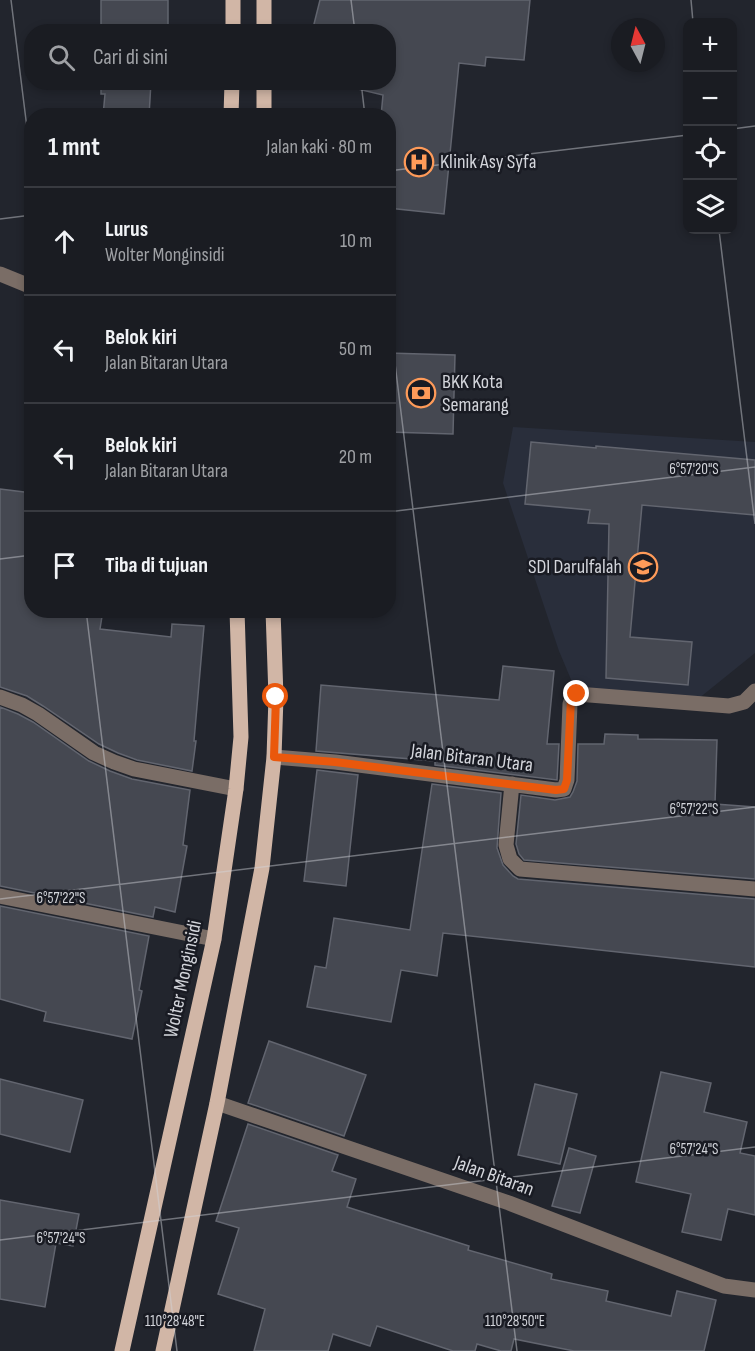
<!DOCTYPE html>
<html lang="id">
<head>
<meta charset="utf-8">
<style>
  body { margin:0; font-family:"Sofia Sans Condensed",sans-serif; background:#27292f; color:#f1f3f6 }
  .controls { position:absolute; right:18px; top:18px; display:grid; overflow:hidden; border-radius:12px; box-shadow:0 3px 9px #0003 }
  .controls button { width:54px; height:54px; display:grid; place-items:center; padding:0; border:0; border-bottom:2px solid #383a40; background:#1a1c22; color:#f1f3f6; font:30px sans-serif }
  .compass { position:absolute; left:611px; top:18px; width:54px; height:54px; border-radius:50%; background:#1a1c22; box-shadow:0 3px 9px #0003; rotate:353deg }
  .stop { position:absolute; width:18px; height:18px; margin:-14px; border:4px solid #ea580c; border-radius:50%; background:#fff }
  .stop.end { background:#ea580c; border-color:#fff; box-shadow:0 2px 6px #0008 }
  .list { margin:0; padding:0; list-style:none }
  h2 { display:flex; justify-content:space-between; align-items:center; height:78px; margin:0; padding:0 24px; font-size:26px }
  h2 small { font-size:20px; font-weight:400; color:#9fa1a5 }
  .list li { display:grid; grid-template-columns:39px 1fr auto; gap:18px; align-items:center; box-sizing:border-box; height:108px; padding:0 24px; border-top:2px solid #383a40 }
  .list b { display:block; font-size:22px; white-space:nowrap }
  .list p { margin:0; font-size:20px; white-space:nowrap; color:#9fa1a5 }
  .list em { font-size:20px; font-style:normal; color:#9fa1a5 }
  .icon { flex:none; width:33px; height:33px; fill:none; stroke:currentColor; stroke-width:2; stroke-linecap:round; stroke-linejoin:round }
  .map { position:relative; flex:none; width:755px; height:1351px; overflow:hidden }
  .search { position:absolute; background:#1a1c22; box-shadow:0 3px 9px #0003; left:24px; top:24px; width:372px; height:66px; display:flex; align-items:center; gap:15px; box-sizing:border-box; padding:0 21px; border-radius:24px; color:#9fa1a5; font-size:22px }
  .panel { position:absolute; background:#1a1c22; box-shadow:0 3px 9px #0003; left:24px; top:108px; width:372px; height:510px; border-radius:24px }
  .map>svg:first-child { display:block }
</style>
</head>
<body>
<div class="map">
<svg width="755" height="1351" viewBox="0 0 755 1351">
  <rect width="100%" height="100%" fill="#22252d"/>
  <path fill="#292e3b" d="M513 427 755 442V653L698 699 575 689 559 651 503 483Z"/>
  <path fill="#454851" stroke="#62656f" stroke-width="1.5" d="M101 0H168V32H101Z
    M320 0H530L524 60 486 57 485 66 459 63 444 214 388 208V116H381L383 95 329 82H388V32H312Z
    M101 82H151L149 116H103L105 94H101Z
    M388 353 455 355 453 434 388 432Z
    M531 442 596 448V446L755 460V515L642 505 630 637 692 642 688 685 606 678 609 524 588 523 590 510 525 504Z
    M0 489 32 493V610H103L100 629 171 637 172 624 204 626 194 741H196L192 771 137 760 118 753 99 744 43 706 27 696 0 687Z
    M503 666 554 671 547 744H559L557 780 435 765V761L316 751 321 685 499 700Z
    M0 707 18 714 33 722 89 761 110 771 132 779 190 790 183 845 187 846 175 912 155 907 153 917 0 886Z
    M605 734 638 735V739L717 740 715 804 755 807V879L524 860 519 854 516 844 521 795 555 800 570 797 573 792 577 781 578 744H604Z
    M317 770 358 775 346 886 304 881Z
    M432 784 501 793 497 848 503 865 513 876 518 879 755 899V967L443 933 437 976 401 970 391 1022 307 1007 315 966 326 968 334 918 410 930Z
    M0 906 149 936 139 990 142 991 132 1039 44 1021 46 1012 0 999Z
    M269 1041 366 1075 344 1136 248 1103Z
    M661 1072 711 1083 704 1112 747 1122 740 1153 755 1156V1215L728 1209 721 1240 682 1232 691 1194 636 1182Z
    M0 1079 83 1100 70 1152 0 1134Z
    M535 1084 577 1094 560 1164 518 1155Z
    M248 1124 338 1155 332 1171 356 1179 347 1207 469 1246 468 1250 552 1274 551 1279 608 1291 606 1301 671 1316 677 1291 716 1300 704 1351H574L514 1339 511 1351H501L477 1344 475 1351H453L377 1326 370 1346 333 1334 328 1351H254L265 1309 218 1294 239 1228 216 1221Z
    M569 1148 596 1156 580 1213 552 1206Z
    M0 1200 79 1214 73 1246 56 1243 45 1307 0 1299Z"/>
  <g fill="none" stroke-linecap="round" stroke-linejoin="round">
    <path stroke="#7a6d66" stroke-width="15" d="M0 274 32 287
      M0 697 22 705 38 714 94 753 114 762 134 769 236 789
      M274 757 335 762 556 790 564 789 567 780 570 704 573 696 577 694 729 706 744 702 755 691
      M512 784 506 845 510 859 520 869 755 889
      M0 896 214 939
      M217 1103 509 1203 724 1286 755 1290"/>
    <path stroke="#d1b6a6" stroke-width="15" d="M233 32V0
      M264 32V0
      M231 116 232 82
      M264 116V82
      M122 1351 214 939 236 789 241 737 237 610
      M163 1351 217 1103 262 868 274 757 276 697 273 610"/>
  </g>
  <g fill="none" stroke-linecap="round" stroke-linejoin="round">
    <path stroke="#ea580c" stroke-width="8" d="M276 697 274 757 335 762 556 790 564 789 567 780 571 699 573 696 577 694"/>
  </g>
  <path fill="none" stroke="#d3d5db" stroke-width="1.5" stroke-opacity="0.45" d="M11 0 32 168M351 0 355 32M691 0 693 22M361 82 365 116M732 129 755 126M388 171 688 135M0 219 32 215M719 230 755 524M388 307 517 1351M388 512 755 467M0 559 32 555M86 610 177 1351M0 899 755 807M0 1240 755 1147"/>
  <defs>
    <g id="hospital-ring" transform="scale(1.5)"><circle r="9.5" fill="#191b23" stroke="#ff9b59" stroke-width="1.5"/><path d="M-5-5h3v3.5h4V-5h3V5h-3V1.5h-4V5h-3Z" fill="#ff9b59"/></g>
    <g id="bank-ring" transform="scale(1.5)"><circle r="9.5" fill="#191b23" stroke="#ff9b59" stroke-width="1.5"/><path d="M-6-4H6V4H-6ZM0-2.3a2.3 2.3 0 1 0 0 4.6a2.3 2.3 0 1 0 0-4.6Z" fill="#ff9b59"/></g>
    <g id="school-ring" transform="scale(1.5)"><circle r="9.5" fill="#191b23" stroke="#ff9b59" stroke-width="1.5"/><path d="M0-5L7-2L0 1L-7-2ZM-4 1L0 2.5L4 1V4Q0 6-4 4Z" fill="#ff9b59"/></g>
  </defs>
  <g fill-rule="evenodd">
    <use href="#hospital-ring" x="419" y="162"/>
    <use href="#bank-ring" x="421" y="393"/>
    <use href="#school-ring" x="643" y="567"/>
  </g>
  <g text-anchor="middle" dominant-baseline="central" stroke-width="5" stroke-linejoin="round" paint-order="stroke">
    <g font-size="20" fill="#d3d5db" stroke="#191b23" text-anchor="start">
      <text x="440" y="162">Klinik Asy Syfa</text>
      <text x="442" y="382">BKK Kota<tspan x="442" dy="23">Semarang</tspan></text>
      <text x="622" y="567" text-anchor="end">SDI Darulfalah</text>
    </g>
    <g font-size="20" fill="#d3d5db" stroke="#191b23">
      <text transform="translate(472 758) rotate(7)">Jalan Bitaran Utara</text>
      <text transform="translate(183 979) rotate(-78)">Wolter Monginsidi</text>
      <text transform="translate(494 1176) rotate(20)">Jalan Bitaran</text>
    </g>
  </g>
  <g font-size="15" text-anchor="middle" fill="#d3d5db" stroke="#191b23" stroke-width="5" stroke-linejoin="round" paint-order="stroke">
    <text x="694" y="474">6°57'20"S</text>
    <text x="694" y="814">6°57'22"S</text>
    <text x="61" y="903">6°57'22"S</text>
    <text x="694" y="1154">6°57'24"S</text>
    <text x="61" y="1243">6°57'24"S</text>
    <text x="175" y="1326">110°28'48"E</text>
    <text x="515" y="1326">110°28'50"E</text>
  </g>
</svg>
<div class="controls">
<button>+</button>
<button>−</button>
<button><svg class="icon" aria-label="locate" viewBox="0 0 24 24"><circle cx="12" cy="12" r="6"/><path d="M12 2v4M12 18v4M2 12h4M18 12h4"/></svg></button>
<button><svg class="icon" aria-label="layers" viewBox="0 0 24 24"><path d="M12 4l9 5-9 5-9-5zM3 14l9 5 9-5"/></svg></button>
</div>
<svg class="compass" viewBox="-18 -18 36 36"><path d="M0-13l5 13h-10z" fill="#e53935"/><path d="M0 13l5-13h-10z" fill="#9fa1a5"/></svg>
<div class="stop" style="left:276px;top:697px"></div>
<div class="stop end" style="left:577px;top:694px"></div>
<div class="search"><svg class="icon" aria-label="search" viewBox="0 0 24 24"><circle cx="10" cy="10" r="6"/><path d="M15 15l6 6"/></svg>Cari di sini</div>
<section class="panel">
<h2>1 mnt<small>Jalan kaki · 80 m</small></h2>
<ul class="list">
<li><svg class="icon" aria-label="ahead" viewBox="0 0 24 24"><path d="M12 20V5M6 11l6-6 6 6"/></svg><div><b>Lurus</b><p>Wolter Monginsidi</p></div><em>10 m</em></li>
<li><svg class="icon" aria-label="left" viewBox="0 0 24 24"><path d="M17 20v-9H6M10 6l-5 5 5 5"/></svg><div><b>Belok kiri</b><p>Jalan Bitaran Utara</p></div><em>50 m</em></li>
<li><svg class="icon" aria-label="left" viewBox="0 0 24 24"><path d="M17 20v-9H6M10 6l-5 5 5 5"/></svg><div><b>Belok kiri</b><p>Jalan Bitaran Utara</p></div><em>20 m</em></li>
<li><svg class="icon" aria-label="arrive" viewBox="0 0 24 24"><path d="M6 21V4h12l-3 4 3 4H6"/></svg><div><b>Tiba di tujuan</b></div></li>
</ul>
</section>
</div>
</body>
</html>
